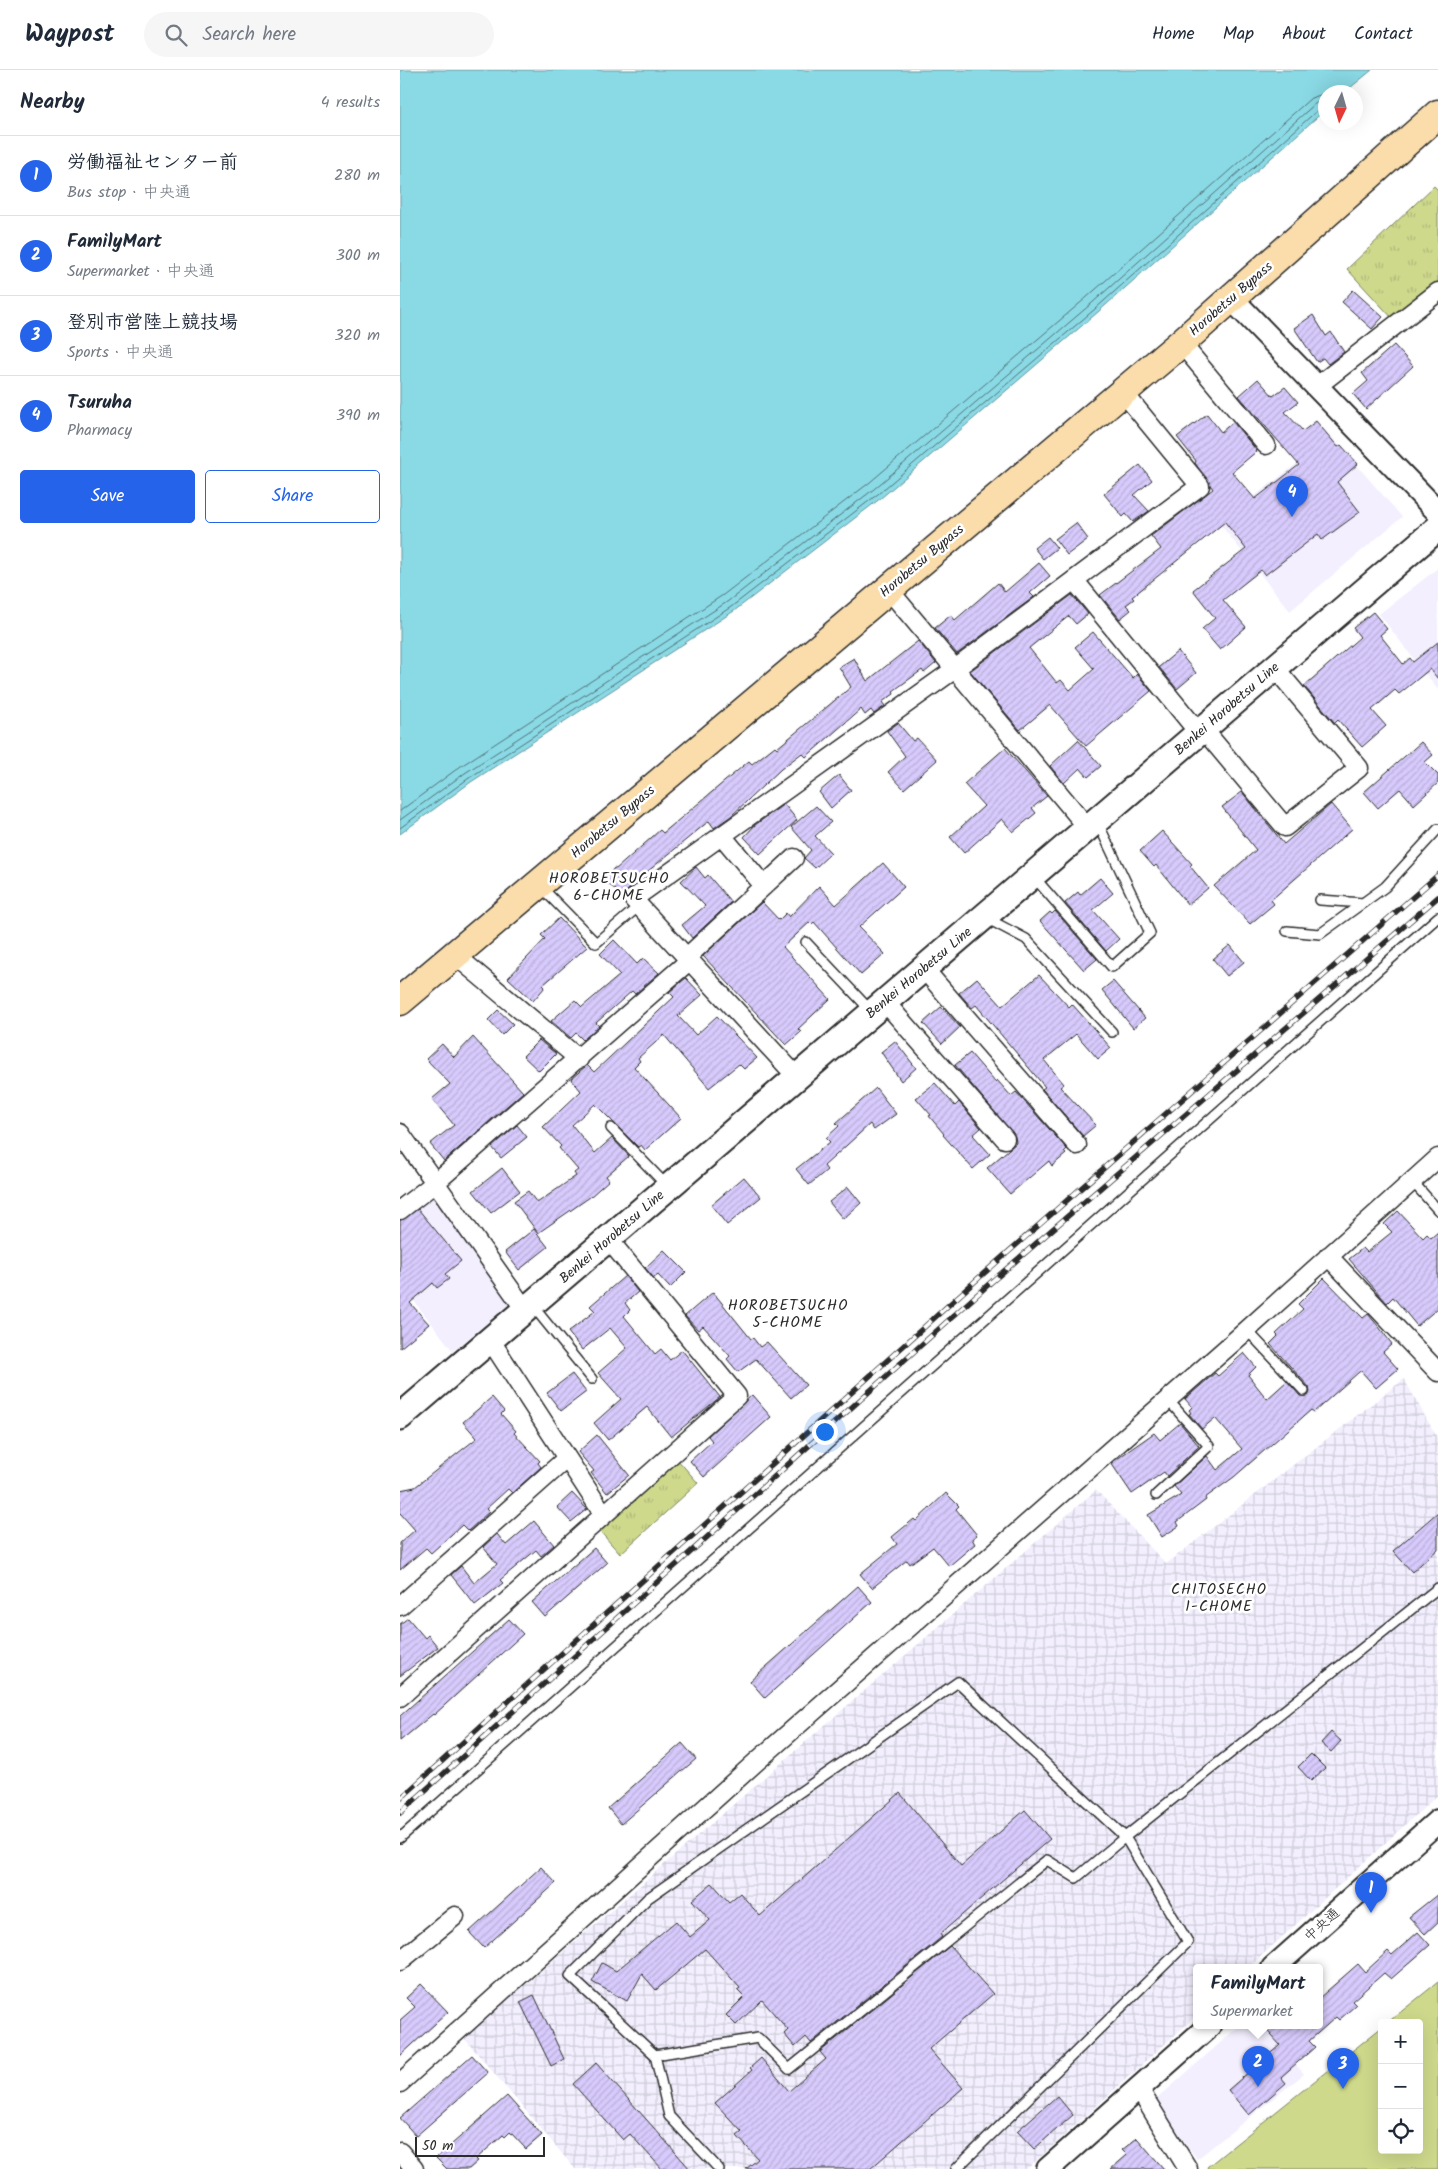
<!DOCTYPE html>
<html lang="en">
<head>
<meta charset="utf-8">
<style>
  body { margin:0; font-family:Kalam,"Klee One",sans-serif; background:#f6f6f7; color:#1f2937 }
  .controls { position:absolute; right:15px; bottom:15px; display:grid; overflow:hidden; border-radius:5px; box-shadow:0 5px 20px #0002 }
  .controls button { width:45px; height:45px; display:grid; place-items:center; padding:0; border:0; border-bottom:1px solid #e0e1e3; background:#fff; color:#1f2937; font:25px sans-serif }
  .compass { position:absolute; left:918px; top:15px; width:45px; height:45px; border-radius:50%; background:#fff; box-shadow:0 5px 20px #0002; rotate:185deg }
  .scale { position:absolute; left:15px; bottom:12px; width:130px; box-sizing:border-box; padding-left:5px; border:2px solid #2b2b2b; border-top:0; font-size:14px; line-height:18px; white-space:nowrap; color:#2b2b2b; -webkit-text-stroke:4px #fff; paint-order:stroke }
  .you { position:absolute; left:424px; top:1361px; width:18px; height:18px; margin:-12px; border:4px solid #fff; border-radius:50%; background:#1a73e8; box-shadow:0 0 0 8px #1a73e833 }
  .badge { display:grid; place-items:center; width:32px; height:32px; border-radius:50%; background:#2563eb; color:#fff; font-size:16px; font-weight:700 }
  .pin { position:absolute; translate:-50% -41px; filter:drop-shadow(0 1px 2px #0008) }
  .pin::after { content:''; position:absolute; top:26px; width:18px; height:15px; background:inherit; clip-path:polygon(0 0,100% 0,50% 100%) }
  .popup { position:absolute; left:793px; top:1894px; width:130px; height:65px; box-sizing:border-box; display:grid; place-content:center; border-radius:5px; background:#fff; filter:drop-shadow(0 1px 4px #0005); font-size:16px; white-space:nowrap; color:#747a83 }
  .popup b { font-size:19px; color:#1f2937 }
  .popup::after { content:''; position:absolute; left:50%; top:100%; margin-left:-10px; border:10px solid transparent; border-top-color:#fff }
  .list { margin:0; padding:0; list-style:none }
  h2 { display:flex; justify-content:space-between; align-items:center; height:65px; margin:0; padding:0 20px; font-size:21px }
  h2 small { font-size:16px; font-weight:400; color:#747a83 }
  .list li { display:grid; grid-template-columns:32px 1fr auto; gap:15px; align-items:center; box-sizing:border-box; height:80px; padding:0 20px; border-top:1px solid #e0e1e3 }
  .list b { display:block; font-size:19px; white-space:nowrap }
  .list p { margin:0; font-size:16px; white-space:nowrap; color:#747a83 }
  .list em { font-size:16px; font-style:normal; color:#747a83 }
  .actions { display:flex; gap:10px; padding:15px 20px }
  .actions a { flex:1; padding:11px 0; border:1px solid #2563eb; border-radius:5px; text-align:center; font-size:18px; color:#2563eb }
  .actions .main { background:#2563eb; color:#fff }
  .icon { flex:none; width:28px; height:28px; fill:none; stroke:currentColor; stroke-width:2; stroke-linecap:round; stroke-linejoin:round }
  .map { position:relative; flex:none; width:1038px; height:2099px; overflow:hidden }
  header { display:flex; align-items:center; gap:30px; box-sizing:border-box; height:70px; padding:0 25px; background:#fff; border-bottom:1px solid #e0e1e3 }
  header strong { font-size:24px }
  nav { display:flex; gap:28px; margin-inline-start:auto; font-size:18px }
  .search { width:350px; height:45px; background:#f6f6f7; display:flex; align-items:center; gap:12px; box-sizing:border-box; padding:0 18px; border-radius:28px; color:#747a83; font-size:19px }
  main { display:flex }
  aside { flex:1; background:#fff }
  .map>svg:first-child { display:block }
</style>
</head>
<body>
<header>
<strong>Waypost</strong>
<div class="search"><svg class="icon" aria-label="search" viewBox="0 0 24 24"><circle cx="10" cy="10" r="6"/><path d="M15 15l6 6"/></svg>Search here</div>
<nav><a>Home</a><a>Map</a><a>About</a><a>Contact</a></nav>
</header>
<main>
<aside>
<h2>Nearby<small>4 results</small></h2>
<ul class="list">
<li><span class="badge">1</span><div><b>労働福祉センター前</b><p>Bus stop · 中央通</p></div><em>280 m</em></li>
<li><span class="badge">2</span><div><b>FamilyMart</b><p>Supermarket · 中央通</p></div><em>300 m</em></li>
<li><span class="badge">3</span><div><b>登別市営陸上競技場</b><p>Sports · 中央通</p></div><em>320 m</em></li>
<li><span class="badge">4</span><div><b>Tsuruha</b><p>Pharmacy</p></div><em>390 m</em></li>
</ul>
<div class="actions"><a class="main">Save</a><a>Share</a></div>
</aside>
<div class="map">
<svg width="1038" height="2099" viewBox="0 0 1038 2099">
  <defs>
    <pattern id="industrial-grid" width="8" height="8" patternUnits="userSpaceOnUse" patternTransform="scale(1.25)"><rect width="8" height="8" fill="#f3effe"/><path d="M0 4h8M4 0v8" fill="none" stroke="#d0cdda"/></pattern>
    <pattern id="grass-tufts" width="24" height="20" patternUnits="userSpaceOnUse" patternTransform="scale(1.25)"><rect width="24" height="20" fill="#ced98c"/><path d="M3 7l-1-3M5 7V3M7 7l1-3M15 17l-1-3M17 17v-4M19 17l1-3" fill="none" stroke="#b1ba79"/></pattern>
    <pattern id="building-hatch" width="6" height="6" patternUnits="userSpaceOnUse" patternTransform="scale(1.25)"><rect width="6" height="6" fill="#d7cafc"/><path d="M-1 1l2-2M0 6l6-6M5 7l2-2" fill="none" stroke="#b9aed8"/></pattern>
  </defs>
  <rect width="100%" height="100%" fill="#fff"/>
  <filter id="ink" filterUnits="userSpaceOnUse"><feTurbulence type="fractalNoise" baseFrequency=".02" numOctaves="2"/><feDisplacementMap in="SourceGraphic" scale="10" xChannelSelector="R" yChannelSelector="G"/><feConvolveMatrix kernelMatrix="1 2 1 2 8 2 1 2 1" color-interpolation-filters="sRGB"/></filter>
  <g filter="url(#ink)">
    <path fill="#f3effe" d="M932 367 1002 447 890 541 819 453Z
      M1038 498V620L979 544Z
      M32 1125 110 1233 53 1281 0 1213V1150Z
      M839 1956H863L904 2004 797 2089 759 2035 758 2028Z"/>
    <path fill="url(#industrial-grid)" d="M1004 1309 1038 1369V1725L848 1898H797V1945L627 2099H175L64 1968 696 1420 766 1494Z"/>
    <path fill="url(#grass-tufts)" stroke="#7c825c" d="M1034 116 1038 120V214L994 250 947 199Z
      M277 1389 298 1413 220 1484 197 1458Z"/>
    <path fill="#ced98c" stroke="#7c825c" d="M1038 1912V2099H808L807 2097 982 1957V2080H1019V1953H987Z"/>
    <path fill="#8adae6" stroke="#64949b" d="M0 0H972L945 22H926L925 40 698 242 481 428 334 541 71 712 0 764Z"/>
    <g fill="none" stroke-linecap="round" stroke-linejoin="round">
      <path stroke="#517176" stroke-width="1" d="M0 741 61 696 323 525 469 413 686 228 911 28 926 23
        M0 750 65 703 327 532 474 419 691 234 916 33 926 30
        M0 758 69 708 331 537 478 424 695 239 920 38 926 37"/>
    </g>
    <path fill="url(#building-hatch)" stroke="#2b2b2b" d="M953 220 983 247 972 259 942 232Z
      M913 245 926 266 931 262 944 282 928 294 923 288 917 292 894 258Z
      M994 275 1013 296 966 339 953 324 968 311 962 303Z
      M858 309 873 326 885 317 898 332 885 342 903 361 916 351 938 377 941 375 958 394 937 412 960 442 922 470 918 464 865 505 861 500 823 530 846 557 820 580 802 559 815 548 793 520 846 479 825 452 732 527 734 529 726 535 731 540 720 549 700 525 761 479 751 466 813 419 795 393 796 391 777 367 807 344 821 362 833 352 857 381 832 402 855 429 899 395 839 326Z
      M740 395 752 410 734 425 749 441 733 452 726 444 723 447 704 424Z
      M676 453 688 469 667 485 655 469Z
      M648 467 657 478 643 489 634 478Z
      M639 493 650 506 630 523 634 527 557 584 535 558 551 545 555 550 598 513 605 522Z
      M672 525 688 544 676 554 669 546 629 578 657 613 661 610 670 620 694 599 675 577 693 562 733 608 737 604 751 621 686 676 650 635 620 660 570 601Z
      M973 542 987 559 980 565 1003 594 1010 588 1013 592 1038 572V609L1030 599 999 624 995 620 972 640 986 656 962 677 938 650 935 653 904 616 960 567 953 558Z
      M518 571 536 593 524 603 522 600 493 621 494 624 482 632 485 636 474 644 471 640 465 645 461 639 406 687 402 683 381 699 331 746 314 758 309 751 241 807 223 825 204 811 214 798 216 799 260 760 263 763 349 691 352 694 375 676 377 678 451 617 439 597 454 588 467 611Z
      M778 581 796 603 777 619 759 597Z
      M498 653 513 671 517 668 537 690 504 719 488 702 505 686 487 661Z
      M678 670 701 696 688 707 680 698 664 713 650 696Z
      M1021 672 1033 685 1025 692 1038 705V713L1014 735 1000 719 978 738 964 722Z
      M605 678 647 726 632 738 636 743 613 762 602 749 564 783 550 767 584 736 564 714Z
      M439 705 451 720 431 738 419 722Z
      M842 722 884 774 931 734 952 759 871 830 874 834 850 854 814 816 856 780 822 737Z
      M384 734 397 750 360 784 344 767 355 755Z
      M416 736 431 752 415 766 431 783 415 798 404 788 411 780 391 757Z
      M762 761 792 794 790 796 808 818 788 835 756 795 754 797 740 781Z
      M483 793 504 817 459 857 485 884 461 905 414 852 412 854 410 852 383 877 430 929 398 959 401 962 386 975 303 886 362 832 379 850 386 843 389 847 419 816 436 835Z
      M296 797 305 808 308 805 331 832 292 868 282 855 305 836 281 811Z
      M700 808 713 823 693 840 719 869 706 881 665 833 678 822 680 825Z
      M655 841 697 889 684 900 640 851 650 842 652 844Z
      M159 848 187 877 143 915 145 917 133 931 108 908 145 869 141 865Z
      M214 870 237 894 243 888 259 903 235 924 232 921 196 953 199 956 183 970 176 963 171 968 151 951 175 930 182 937 220 905 200 884Z
      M830 875 844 892 827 906 813 889Z
      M639 905 669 937 672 934 711 978 698 989 676 964 644 990 664 1014 660 1017 696 1055 683 1066 642 1019 645 1017 576 935 572 938 559 923 577 908 602 936Z
      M286 908 302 925 278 946 296 965 317 946 357 988 344 999 339 994 309 1018 264 965 238 988 240 991 234 997 281 1048 245 1080 241 1075 238 1077 195 1034 172 1055 195 1083 212 1068 229 1086 206 1106 209 1110 190 1127 138 1163 114 1131 128 1121 137 1133 176 1106 174 1103 178 1100 159 1078 161 1076 143 1057 181 1021 171 1009 187 995 194 1002 274 927 269 922Z
      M713 911 745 948 733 958 702 920Z
      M541 937 560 957 542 974 523 953Z
      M98 940 113 954 102 965 88 950Z
      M73 967 123 1022 44 1091 30 1074 54 1055 32 1029 50 1014 26 989 42 974 54 987Z
      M139 970 156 984 139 1001 123 986Z
      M495 971 516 998 501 1011 481 982Z
      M570 983 595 1012 597 1010 611 1026 616 1022 667 1079 664 1082 666 1084 652 1096 649 1091 610 1124 587 1098 616 1073 615 1066 555 995Z
      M535 1013 555 1036 559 1032 581 1058 573 1065 590 1084 573 1099 543 1065 544 1064 529 1046 531 1045 516 1028Z
      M476 1018 496 1044 474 1060 470 1054 424 1096 427 1100 409 1115 396 1099 430 1072 426 1068 439 1056 436 1053Z
      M117 1055 127 1067 101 1088 92 1077Z
      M102 1098 120 1121 91 1143 73 1121Z
      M344 1107 361 1127 327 1155 311 1135Z
      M448 1117 461 1133 443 1149 429 1132Z
      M18 1139 61 1191 45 1204 49 1209 37 1218 33 1213 10 1233 29 1254 0 1278V1150Z
      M998 1141 1023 1168 1027 1164 1031 1168 1038 1162V1238L1017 1256 993 1227 987 1233 949 1189 963 1178 967 1182 992 1162 984 1154Z
      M134 1159 148 1177 119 1200 105 1182Z
      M264 1180 286 1202 270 1218 258 1205 254 1208 245 1198Z
      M225 1206 238 1222 225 1233 230 1240 224 1246 255 1284 261 1279 270 1290 282 1280 320 1327 271 1367 247 1337 208 1370 194 1353 221 1329 198 1303 227 1278 210 1258 182 1280 168 1262 195 1241 190 1236Z
      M924 1208 963 1248 968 1244 979 1257 992 1274 983 1282 998 1299 976 1318 961 1301 959 1302 914 1342 911 1340 834 1407 805 1428 806 1430 777 1452 779 1456 762 1467 748 1445 781 1425 774 1416 807 1386 817 1400 842 1379 815 1348 802 1359 789 1344 791 1343 789 1340 792 1337 785 1329 815 1303 818 1306 844 1283 856 1297 848 1305 867 1329 887 1311 900 1326H908L910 1322 909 1317 870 1274 878 1266 876 1264 903 1239 898 1234Z
      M313 1222 351 1269 353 1268 360 1277 367 1272 406 1315 391 1328 356 1289 338 1302 327 1289 330 1286 303 1256 298 1260 285 1246Z
      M172 1304 186 1322 161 1341 147 1323Z
      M352 1325 371 1347 304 1407 290 1391 312 1371 308 1366Z
      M92 1327 104 1341 101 1344 116 1361 114 1363 140 1391 138 1393 141 1397 112 1423 108 1419 86 1439 89 1442 68 1461 62 1455 31 1483 26 1478 0 1500V1473L15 1460 0 1443V1420L15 1417 77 1368 63 1352Z
      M780 1353 799 1376 767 1406 764 1402 732 1424 711 1393 754 1363 760 1370Z
      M197 1365 229 1405 207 1423 191 1403 194 1401 178 1382Z
      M172 1423 187 1439 171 1452 157 1437Z
      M546 1423 559 1436 556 1439 577 1465 572 1469 575 1474 549 1496 533 1477 510 1494 507 1490 472 1518 460 1504 497 1474 492 1467 514 1449 516 1451Z
      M1038 1442V1479L1012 1502 993 1481Z
      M134 1451 154 1475 141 1486 136 1480 100 1510 103 1513 75 1535 51 1505 61 1496 74 1513 97 1494 83 1477 97 1464 106 1475Z
      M194 1478 207 1493 145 1547 132 1532Z
      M458 1516 472 1532 365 1628 350 1611Z
      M8 1548 25 1568 28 1565 38 1577 0 1606V1554Z
      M109 1549 123 1564 34 1645 33 1644 0 1671V1646Z
      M931 1662 941 1671 931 1682 921 1673Z
      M282 1673 296 1689 221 1754 208 1738Z
      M911 1684 925 1698 911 1711 898 1697Z
      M500 1723 561 1796 625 1740 650 1769 540 1864 542 1867 411 1973 406 1967 395 1977 384 1964 388 1960 362 1930 336 1955 326 1945 344 1927 337 1920 340 1918 305 1879 256 1920 242 1904 227 1931 192 1912 202 1893 216 1901 276 1851 290 1867 310 1850 292 1830 312 1813 329 1832 340 1823 360 1846Z
      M141 1797 156 1813 84 1878 69 1862Z
      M1038 1824V1852L1025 1864 1009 1847Z
      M1018 1862 1030 1875 991 1909 984 1903 952 1931 956 1935 939 1950 936 1947 909 1971 915 1977 881 2007 886 2013 849 2045 828 2020 880 1975 863 1956H919V1928L958 1894 965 1902 988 1881 992 1885Z
      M550 1876 593 1924 529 1979 563 2018 470 2099H346L358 2089 337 2066 342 2062 315 2033 352 2000 350 1998 361 1988 389 2021 426 1989 420 1982Z
      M21 1914 48 1942 0 1986V1950L15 1937 6 1928Z
      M134 1925 164 1989 151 1996 120 1932Z
      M72 1985 88 2003 16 2066 0 2048Z
      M196 1993 262 2067 290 2099H262L230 2064 223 2070 173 2014Z
      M107 2026 142 2065 126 2079 110 2062 105 2067 103 2065 76 2089 78 2091 69 2099H47L36 2088Z
      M657 2026 673 2045 634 2079 617 2061Z
      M737 2068 764 2099H711L727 2085 722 2080Z"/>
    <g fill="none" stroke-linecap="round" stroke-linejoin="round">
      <g stroke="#2b2b2b" stroke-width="12">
        <path id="service" d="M634 807 712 897 750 863 697 751
          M140 816 196 873 239 836
          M920 830 963 833
          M586 848 626 869 712 962
          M887 861 920 864 985 817 1038 759
          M406 872 471 941
          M211 1058 267 1116
          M1012 1111 1038 1140
          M132 1235 192 1309
          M847 1260 904 1321
          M756 1425 809 1376 768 1330
          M0 1768 1038 847
          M255 1985 358 1968 389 1999 647 1790 676 1808 725 1767 1038 1518
          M319 2099 269 2046 255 1985 170 1906 248 1828 558 1612 725 1767 788 1872 556 2099"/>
      </g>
      <g stroke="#2b2b2b" stroke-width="21">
        <path id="minor" d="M781 273 866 375
          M916 317 1038 222
          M674 510 799 663
          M489 520 688 758
          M804 660 885 757 959 698 875 598
          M323 767 364 816
          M55 885 179 989
          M287 887 394 788
          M524 899 677 1075
          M485 932 605 1069
          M397 1007 233 829 555 599 800 416 723 322
          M0 1063 126 1241
          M0 1140 35 1113 290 890
          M928 1186 1038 1302
          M91 1271 204 1445
          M0 1536 167 1388
          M0 1627 337 1326 209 1170
          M0 1891 55 1846
          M0 2013 356 1692 847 1260 1038 1088
          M739 2019 788 2099
          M0 2082 14 2099"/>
      </g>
      <g stroke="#2b2b2b" stroke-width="26">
        <path id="tertiary" d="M832 229 1038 442
          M873 1898 1038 1751
          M648 2099 809 1956"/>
      </g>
      <g stroke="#2b2b2b" stroke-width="29">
        <path id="secondary" d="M0 1347 1038 458"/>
      </g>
      <g stroke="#2b2b2b" stroke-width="31">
        <path id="trunk" d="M0 931 781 273 1038 44"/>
      </g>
      <use href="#service" stroke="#fff" stroke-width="9"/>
      <use href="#minor" stroke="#fff" stroke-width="18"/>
      <use href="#tertiary" stroke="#fff" stroke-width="22"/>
      <use href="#secondary" stroke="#fff" stroke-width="25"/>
      <use href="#trunk" stroke="#faddab" stroke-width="28"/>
      <g stroke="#2b2b2b" stroke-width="5.5">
        <path id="rail" d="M0 1729 582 1205 1038 805
          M0 1743 589 1214 1038 827"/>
      </g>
      <use href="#rail" stroke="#fff" stroke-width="4" stroke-dasharray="11" stroke-linecap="butt"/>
    </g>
  </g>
  <g text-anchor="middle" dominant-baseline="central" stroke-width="5" stroke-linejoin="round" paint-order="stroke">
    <g font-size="14" fill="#2b2b2b" stroke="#fff">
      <text transform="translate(831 229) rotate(-41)">Horobetsu Bypass</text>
      <text transform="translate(522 491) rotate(-40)">Horobetsu Bypass</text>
      <text transform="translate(827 639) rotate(-41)">Benkei Horobetsu Line</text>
      <text transform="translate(213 752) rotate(-40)">Horobetsu Bypass</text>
      <text transform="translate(519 903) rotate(-40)">Benkei Horobetsu Line</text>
      <text transform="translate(212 1167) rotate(-41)">Benkei Horobetsu Line</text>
      <text transform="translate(922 1855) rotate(-42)">中央通</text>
    </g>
    <g font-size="15" letter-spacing="1" fill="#2b2b2b" stroke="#fff">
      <text x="209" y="809">HOROBETSUCHO<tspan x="209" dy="17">6-CHOME</tspan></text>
      <text x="388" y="1236">HOROBETSUCHO<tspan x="388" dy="17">5-CHOME</tspan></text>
      <text x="819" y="1520">CHITOSECHO<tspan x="819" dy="17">1-CHOME</tspan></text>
    </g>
  </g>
</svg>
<div class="controls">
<button>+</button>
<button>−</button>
<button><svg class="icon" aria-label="locate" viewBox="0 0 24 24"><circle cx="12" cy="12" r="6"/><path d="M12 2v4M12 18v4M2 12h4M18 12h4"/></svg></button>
</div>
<svg class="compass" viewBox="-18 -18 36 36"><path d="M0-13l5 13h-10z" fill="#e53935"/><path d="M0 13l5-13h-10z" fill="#747a83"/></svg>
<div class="scale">50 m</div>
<div class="you"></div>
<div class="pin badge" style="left:971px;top:1843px">1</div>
<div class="pin badge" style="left:858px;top:2017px">2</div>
<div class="popup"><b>FamilyMart</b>Supermarket</div>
<div class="pin badge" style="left:943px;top:2019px">3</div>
<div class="pin badge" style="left:892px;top:447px">4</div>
</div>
</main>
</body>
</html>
